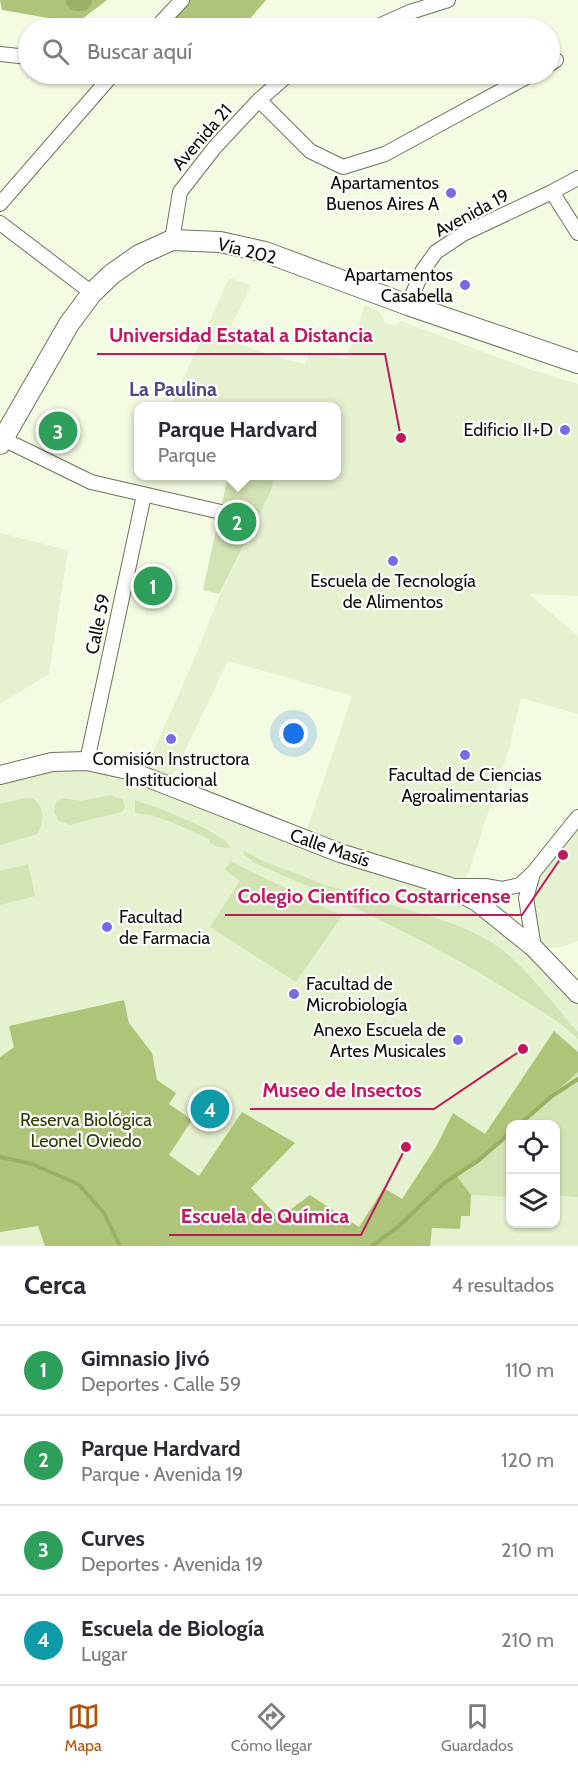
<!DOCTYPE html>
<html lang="es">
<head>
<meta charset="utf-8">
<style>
  body { margin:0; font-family:Cabin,sans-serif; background:#f2f2f3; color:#2b2b33 }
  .controls { position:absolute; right:18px; bottom:18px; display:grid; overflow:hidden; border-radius:12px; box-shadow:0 2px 4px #0004 }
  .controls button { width:54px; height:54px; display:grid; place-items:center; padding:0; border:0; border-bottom:2px solid #e1e1e2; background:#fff; color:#2b2b33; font:30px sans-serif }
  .you { position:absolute; left:294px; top:734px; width:21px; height:21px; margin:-15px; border:4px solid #fff; border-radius:50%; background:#1a73e8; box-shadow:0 0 0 9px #1a73e833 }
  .badge { display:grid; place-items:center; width:39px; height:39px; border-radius:50%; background:#b45309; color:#fff; font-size:20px; font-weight:700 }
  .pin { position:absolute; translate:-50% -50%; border:3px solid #fff; box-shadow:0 2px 6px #0006 }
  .popup { position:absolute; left:134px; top:402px; width:207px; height:78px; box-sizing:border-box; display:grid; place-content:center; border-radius:12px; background:#fff; filter:drop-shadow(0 2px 4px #0005); font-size:20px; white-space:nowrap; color:#7c7c81 }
  .popup b { font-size:22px; color:#2b2b33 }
  .popup::after { content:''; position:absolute; left:50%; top:100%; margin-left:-12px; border:12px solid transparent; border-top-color:#fff }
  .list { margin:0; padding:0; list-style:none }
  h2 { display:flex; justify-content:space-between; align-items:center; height:78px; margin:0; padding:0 24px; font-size:26px }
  h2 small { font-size:20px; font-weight:400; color:#7c7c81 }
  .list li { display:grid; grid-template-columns:39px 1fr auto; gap:18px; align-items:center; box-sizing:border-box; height:90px; padding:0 24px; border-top:2px solid #e1e1e2 }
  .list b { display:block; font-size:22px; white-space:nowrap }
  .list p { margin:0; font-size:20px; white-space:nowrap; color:#7c7c81 }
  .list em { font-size:20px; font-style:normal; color:#7c7c81 }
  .icon { flex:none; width:33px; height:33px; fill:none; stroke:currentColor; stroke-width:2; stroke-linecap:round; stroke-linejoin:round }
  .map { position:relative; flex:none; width:578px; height:1246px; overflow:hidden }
  .search { position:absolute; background:#fff; box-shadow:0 2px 4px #0004; left:18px; right:18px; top:18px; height:66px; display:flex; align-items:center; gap:15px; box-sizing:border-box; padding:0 21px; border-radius:33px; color:#7c7c81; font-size:22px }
  .sheet { height:438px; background:#fff }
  nav { display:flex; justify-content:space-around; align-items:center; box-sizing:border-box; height:84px; border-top:2px solid #e1e1e2; background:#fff; font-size:16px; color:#7c7c81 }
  nav a { display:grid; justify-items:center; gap:3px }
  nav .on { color:#b45309 }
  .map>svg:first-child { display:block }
</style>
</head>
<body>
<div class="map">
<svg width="578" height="1246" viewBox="0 0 578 1246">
  <rect width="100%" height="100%" fill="#f3fce2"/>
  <path fill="#e6f1d0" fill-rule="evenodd" d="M229 278 251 285 227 335 247 347 288 360 305 364 309 352 346 359 365 305 379 311 383 317 384 322 390 324 394 326 401 321 529 369 578 384V596L529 594 578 636V714L521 698 509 749 469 871 464 881 454 882 339 845 306 832 352 696 228 661 171 780 145 770 196 655 222 589 271 491 275 476H336V406H171Z
    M0 533 68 550 49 674 0 704Z
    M90 768 126 777 445 892 474 908 534 959 578 1004V1246H0V782L45 771ZM510 1124H556V1224H510Z
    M578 824V941L562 947 543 948 538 941 531 899 537 876Z"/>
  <path fill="#d3e3b4" d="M228 476H275L271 491 219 594 203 590Z
    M110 795 123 800 125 807 122 812 69 825 58 820 54 811 56 803 62 798 81 801Z
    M25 798H33C45 809 45 820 37 834L0 845V804Z
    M135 800C152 805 226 833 230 847L228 848 218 847 210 843 209 839C184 828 162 815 135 813Z
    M244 851 263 861 325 885 442 920C462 927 484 936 501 949 528 970 555 1006 578 1032V1039C560 1021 536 1008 514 994 433 942 344 902 255 863L244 855Z
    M230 861 342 916 296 982 210 927 240 881 225 870Z
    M28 864 35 896 0 905V871Z
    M578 1072V1197L556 1195V1124H520Z
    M510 1133V1197L471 1195 455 1175 479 1160Z"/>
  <path fill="#aec579" d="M0 0H107L77 23 2 10Z
    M184 0H266L242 28H159Z
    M124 1000 129 1023 152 1053 157 1080 176 1093 169 1104 192 1120 169 1155 199 1176 242 1112 295 1143 251 1188 279 1218 310 1195 359 1227 384 1188 402 1199 436 1147 453 1113 485 1134 554 1031 578 1052V1072L520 1124H510V1133L479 1160 456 1175 471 1195 470 1216H461L460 1229 432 1228 430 1246H45L38 1226 0 1232V1057L14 1047 9 1026Z"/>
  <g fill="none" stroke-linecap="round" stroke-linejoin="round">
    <path stroke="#9ab065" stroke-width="4" d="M520 1124 552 1096 578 1079
      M0 1157 32 1164 78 1184 104 1213 120 1246
      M372 1246 399 1226 444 1183 479 1160 510 1133"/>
    <path stroke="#9ab065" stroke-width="22" d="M77 0H81"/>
    <g stroke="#6c745d" stroke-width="16">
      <path id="minor" d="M156 28 182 0
        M374 28 410 12 448 0
        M0 54 28 57
        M550 64 556 60
        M259 100 310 151 343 167 385 154 532 74
        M552 192 578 233
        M0 204 113 74
        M0 223 92 293
        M172 240 180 192 215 147 259 100 289 74
        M408 305 423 270 436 252 463 234 552 192 578 178
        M3 439 91 482 221 512
        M87 761 144 495
        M533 873 526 898 534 948
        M450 886H485L502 889 520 885 533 873 578 817"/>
    </g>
    <g stroke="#6c745d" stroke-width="20">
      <path id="tertiary" d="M0 775 52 762 87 761 128 770 340 853 448 886 477 902 534 948 578 994"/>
    </g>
    <g stroke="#6c745d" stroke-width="22">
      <path id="secondary" d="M0 444 69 324 92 293 112 274 139 255 172 240 220 242 265 252 408 305 578 363"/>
    </g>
    <use href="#minor" stroke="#fff" stroke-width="14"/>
    <use href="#tertiary" stroke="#fff" stroke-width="18"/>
    <use href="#secondary" stroke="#fff" stroke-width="20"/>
  </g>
  <g fill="#7a6ae5" stroke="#fff" stroke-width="2">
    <circle cx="451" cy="193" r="6"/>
    <circle cx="465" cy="285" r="6"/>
    <circle cx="565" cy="430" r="6"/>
    <circle cx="393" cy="561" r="6"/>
    <circle cx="171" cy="739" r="6"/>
    <circle cx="465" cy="755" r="6"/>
    <circle cx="107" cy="927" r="6"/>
    <circle cx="294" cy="994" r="6"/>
    <circle cx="458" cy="1040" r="6"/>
  </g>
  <g text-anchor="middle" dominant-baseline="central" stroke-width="4.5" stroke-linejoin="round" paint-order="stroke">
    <g font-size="18" fill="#0d1007" stroke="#fff">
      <text transform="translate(202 137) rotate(-49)">Avenida 21</text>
      <text transform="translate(472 213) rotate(-28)">Avenida 19</text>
      <text transform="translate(247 251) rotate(14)">Vía 202</text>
      <text transform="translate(98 624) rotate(-78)">Calle 59</text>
      <text transform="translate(330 848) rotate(19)">Calle Masís</text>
    </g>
    <g font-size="18" fill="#0d1007" stroke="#fff" text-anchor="end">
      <text x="439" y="183">Apartamentos<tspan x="439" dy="21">Buenos Aires A</tspan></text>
      <text x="453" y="275">Apartamentos<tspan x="453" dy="21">Casabella</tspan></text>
      <text x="553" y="430">Edificio II+D</text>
      <text x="393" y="581" text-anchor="middle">Escuela de Tecnología<tspan x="393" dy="21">de Alimentos</tspan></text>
      <text x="171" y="759" text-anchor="middle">Comisión Instructora<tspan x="171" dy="21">Institucional</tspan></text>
      <text x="465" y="775" text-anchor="middle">Facultad de Ciencias<tspan x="465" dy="21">Agroalimentarias</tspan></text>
      <text x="119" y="917" text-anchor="start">Facultad<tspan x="119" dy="21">de Farmacia</tspan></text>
      <text x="306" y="984" text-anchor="start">Facultad de<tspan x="306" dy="21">Microbiología</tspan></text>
      <text x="446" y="1030">Anexo Escuela de<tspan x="446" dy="21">Artes Musicales</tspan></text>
    </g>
    <g font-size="18" fill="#2f3d02" stroke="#fff">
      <text x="86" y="1120">Reserva Biológica<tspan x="86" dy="21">Leonel Oviedo</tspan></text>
    </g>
    <g font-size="20" font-weight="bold" fill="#4e4887" stroke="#fff">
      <text x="173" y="389">La Paulina</text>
    </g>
  </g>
  <path fill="none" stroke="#c2185b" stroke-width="2" d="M401 438L385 354H97M563 855L522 915H225M523 1049L434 1109H250M406 1147L361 1235H169"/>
  <g fill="#c2185b" stroke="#fff" stroke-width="2">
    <circle cx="401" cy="438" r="6"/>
    <circle cx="563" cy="855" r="6"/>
    <circle cx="523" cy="1049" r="6"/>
    <circle cx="406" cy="1147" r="6"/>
  </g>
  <g font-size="20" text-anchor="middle" font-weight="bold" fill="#c2185b" stroke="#fff" stroke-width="4.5" stroke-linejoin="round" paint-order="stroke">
    <text x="241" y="342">Universidad Estatal a Distancia</text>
    <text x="374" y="903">Colegio Científico Costarricense</text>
    <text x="342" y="1097">Museo de Insectos</text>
    <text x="265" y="1223">Escuela de Química</text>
  </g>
</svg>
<div class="controls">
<button><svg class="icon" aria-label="locate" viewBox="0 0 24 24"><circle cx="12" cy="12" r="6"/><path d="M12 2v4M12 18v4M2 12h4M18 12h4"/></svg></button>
<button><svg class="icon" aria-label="layers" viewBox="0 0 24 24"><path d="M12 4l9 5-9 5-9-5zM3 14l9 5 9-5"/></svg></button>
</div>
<div class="you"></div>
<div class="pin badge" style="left:153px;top:586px;background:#2e9e5b">1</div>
<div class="pin badge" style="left:237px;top:522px;background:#2e9e5b">2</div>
<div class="popup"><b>Parque Hardvard</b>Parque</div>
<div class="pin badge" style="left:58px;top:431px;background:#2e9e5b">3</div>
<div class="pin badge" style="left:210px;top:1109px;background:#0f9aa8">4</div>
<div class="search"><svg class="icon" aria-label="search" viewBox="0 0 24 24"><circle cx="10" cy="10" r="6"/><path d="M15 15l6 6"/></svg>Buscar aquí</div>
</div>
<section class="sheet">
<h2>Cerca<small>4 resultados</small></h2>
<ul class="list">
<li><span class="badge" style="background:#2e9e5b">1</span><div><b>Gimnasio Jivó</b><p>Deportes · Calle 59</p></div><em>110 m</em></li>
<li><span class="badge" style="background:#2e9e5b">2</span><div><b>Parque Hardvard</b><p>Parque · Avenida 19</p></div><em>120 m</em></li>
<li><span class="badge" style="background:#2e9e5b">3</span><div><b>Curves</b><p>Deportes · Avenida 19</p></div><em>210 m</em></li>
<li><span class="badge" style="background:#0f9aa8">4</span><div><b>Escuela de Biología</b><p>Lugar</p></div><em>210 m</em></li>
</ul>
</section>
<nav>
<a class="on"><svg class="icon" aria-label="map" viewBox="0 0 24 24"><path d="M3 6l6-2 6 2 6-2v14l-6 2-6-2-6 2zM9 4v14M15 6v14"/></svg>Mapa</a>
<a><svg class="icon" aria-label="directions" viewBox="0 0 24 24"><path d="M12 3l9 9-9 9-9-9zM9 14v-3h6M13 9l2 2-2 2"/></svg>Cómo llegar</a>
<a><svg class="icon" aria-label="saved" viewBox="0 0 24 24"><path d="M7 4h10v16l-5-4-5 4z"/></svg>Guardados</a>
</nav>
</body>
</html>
